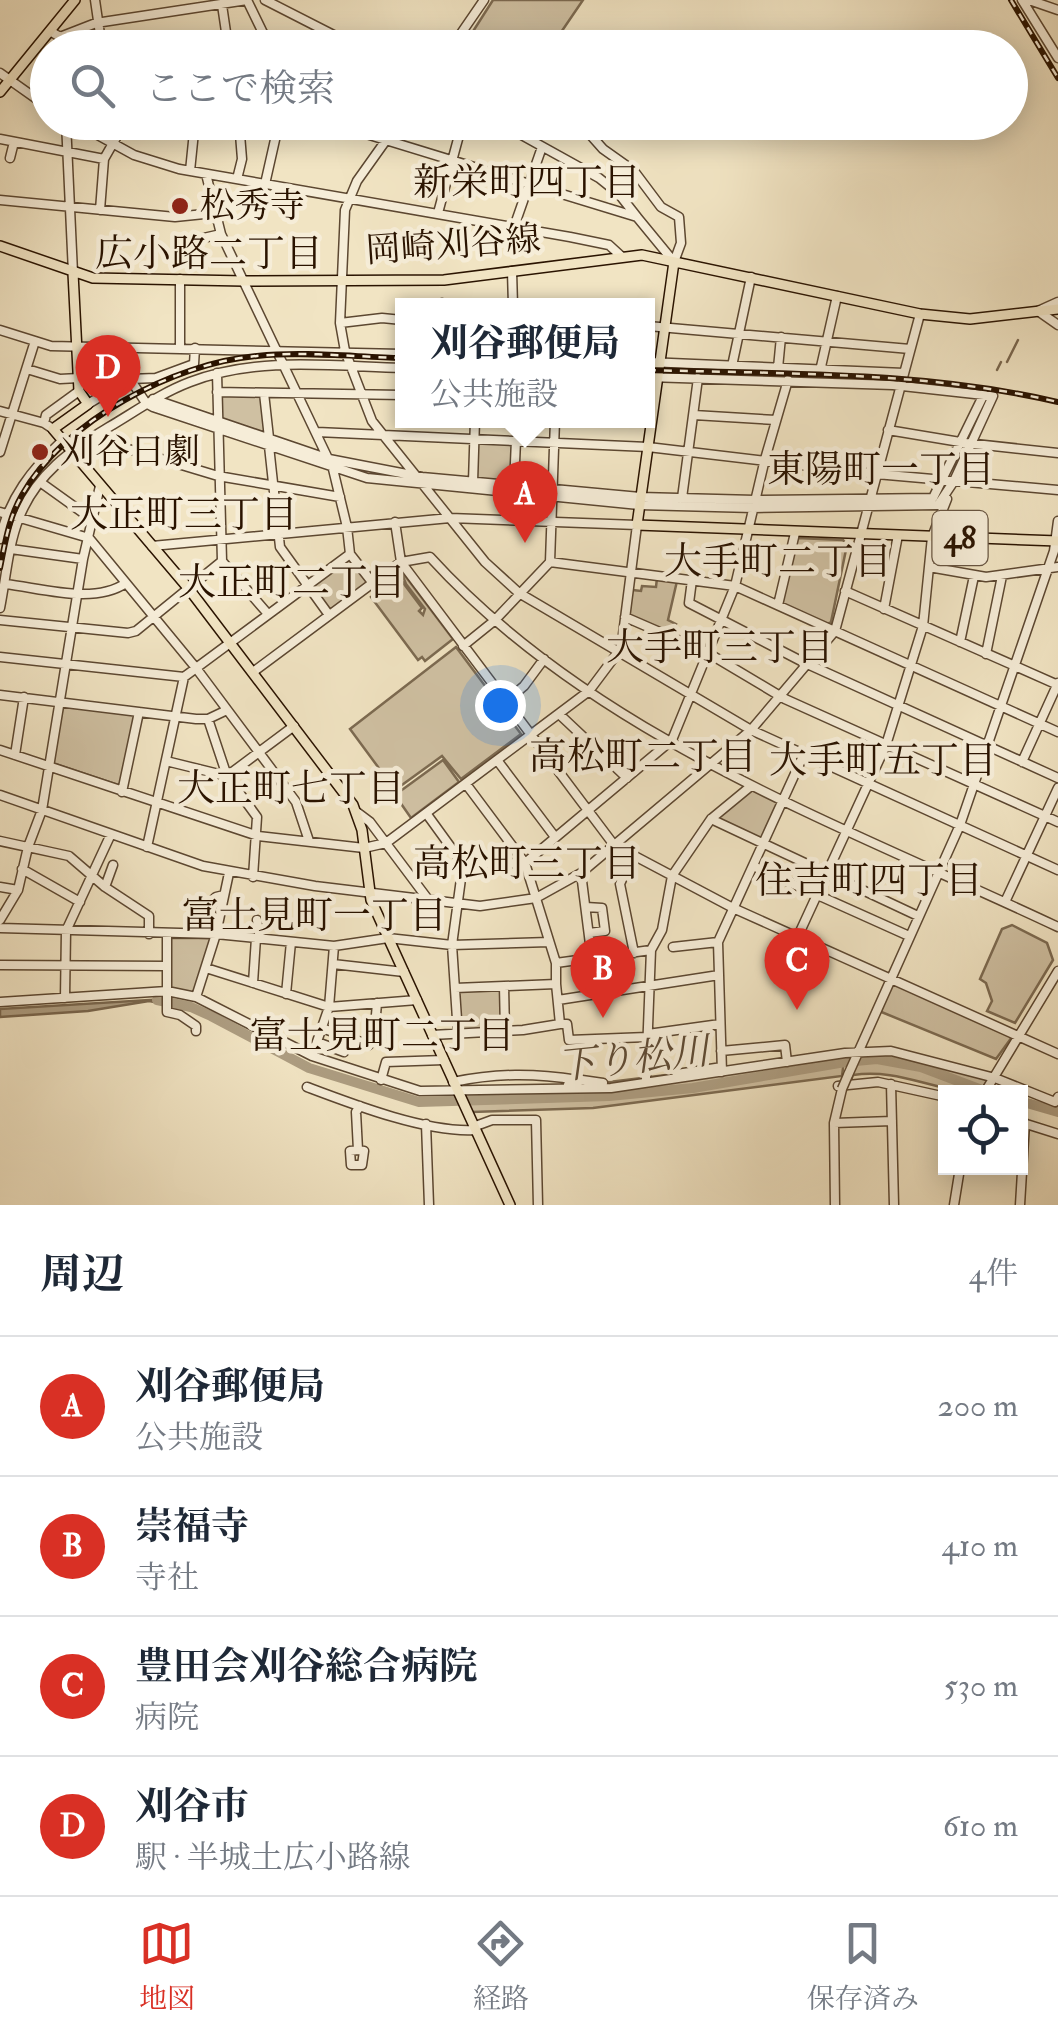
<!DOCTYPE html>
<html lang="ja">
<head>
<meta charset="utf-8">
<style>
  body { margin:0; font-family:"IM FELL Double Pica","Noto Serif JP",serif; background:#f6f6f7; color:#1f2937 }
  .controls { position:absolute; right:30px; bottom:30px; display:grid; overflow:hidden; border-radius:0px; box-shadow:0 5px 25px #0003 }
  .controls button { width:90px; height:90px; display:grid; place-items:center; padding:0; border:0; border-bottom:2px solid #e0e1e3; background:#fff; color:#1f2937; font:50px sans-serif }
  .you { position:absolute; left:500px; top:705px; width:35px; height:35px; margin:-25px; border:8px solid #fff; border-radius:50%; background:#1a73e8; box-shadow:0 0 0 15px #1a73e833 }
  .badge { display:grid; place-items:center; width:65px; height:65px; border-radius:50%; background:#d93025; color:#fff; font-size:32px; font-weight:700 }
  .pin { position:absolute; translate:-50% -82px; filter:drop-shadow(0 2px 5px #0008) }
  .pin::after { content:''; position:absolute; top:52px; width:35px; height:30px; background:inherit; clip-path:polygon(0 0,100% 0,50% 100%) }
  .popup { position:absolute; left:395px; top:298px; width:260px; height:130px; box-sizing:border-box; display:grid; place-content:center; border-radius:0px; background:#fff; filter:drop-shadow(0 2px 8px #0005); font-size:32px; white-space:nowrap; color:#747a83 }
  .popup b { font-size:38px; color:#1f2937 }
  .popup::after { content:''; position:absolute; left:50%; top:100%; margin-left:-20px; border:20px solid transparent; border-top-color:#fff }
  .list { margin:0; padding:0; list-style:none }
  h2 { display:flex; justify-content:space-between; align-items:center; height:130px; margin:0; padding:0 40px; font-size:42px }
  h2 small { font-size:32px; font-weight:400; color:#747a83 }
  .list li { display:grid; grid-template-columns:65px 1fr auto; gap:30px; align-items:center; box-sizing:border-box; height:140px; padding:0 40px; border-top:2px solid #e0e1e3 }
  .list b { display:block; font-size:38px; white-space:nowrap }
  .list p { margin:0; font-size:32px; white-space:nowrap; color:#747a83 }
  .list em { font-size:32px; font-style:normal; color:#747a83 }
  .icon { flex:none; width:55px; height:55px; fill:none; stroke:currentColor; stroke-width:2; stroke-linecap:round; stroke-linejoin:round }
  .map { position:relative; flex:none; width:1058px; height:1205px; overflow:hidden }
  .search { position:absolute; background:#fff; box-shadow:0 5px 25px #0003; left:30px; right:30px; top:30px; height:110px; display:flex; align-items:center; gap:25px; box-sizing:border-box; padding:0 35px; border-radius:55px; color:#747a83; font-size:38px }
  .sheet { height:690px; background:#fff }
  nav { display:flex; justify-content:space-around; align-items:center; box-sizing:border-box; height:140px; border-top:2px solid #e0e1e3; background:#fff; font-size:28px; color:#747a83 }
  nav a { display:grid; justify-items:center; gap:5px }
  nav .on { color:#d93025 }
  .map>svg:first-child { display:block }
</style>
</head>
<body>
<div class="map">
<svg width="1058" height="1205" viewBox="0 0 1058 1205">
  <rect width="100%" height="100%" fill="#f1e4c3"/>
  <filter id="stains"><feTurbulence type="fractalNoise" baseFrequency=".002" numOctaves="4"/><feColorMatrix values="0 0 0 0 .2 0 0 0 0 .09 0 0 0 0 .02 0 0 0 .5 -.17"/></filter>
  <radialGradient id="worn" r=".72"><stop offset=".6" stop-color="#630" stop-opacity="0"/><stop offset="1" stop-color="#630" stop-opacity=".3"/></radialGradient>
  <path fill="#cfc0a2" stroke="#7c6a51" stroke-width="2.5" d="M493 0H583L551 47H463Z
    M221 395 262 397 265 431 263 434 220 418Z
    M478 441 514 443 512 484 476 480Z
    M797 538 843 540 847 545 831 622 827 624 782 604Z
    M350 558 369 582 330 612 311 585Z
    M400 569 453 639 425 661 422 657 418 660 371 597 398 576 422 608 419 611 423 615 425 609 406 584Z
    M657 578 677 581 668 620 676 624 672 634 629 616 632 590 641 591 642 586 656 587Z
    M456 647 521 734 461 779 442 756 395 790 350 729Z
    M63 705 137 714 121 786 53 763Z
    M443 760 459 782 411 818 395 795Z
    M750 789 779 802 762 841 716 819Z
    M1012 925 1047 943 1053 960 1015 1023 987 1011 992 1001 986 983 980 979 1002 929Z
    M170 938H212L194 993 170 989Z
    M892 983 1012 1037 996 1059 879 1011Z
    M502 988 503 1029 461 1031 458 990Z
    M858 1051H891L990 1077 980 1092C934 1092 900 1068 853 1075L851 1080Z
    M845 1053 842 1076 593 1108 472 1112 461 1089 560 1088Z"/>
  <path fill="#ad9d81" stroke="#79664d" stroke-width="2.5" d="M165 999V1004L149 1001 88 1011 0 1017V1009Z"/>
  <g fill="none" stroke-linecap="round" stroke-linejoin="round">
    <path stroke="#79664d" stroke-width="2.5" d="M1007 362 1018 340
      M997 370 1001 362"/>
    <path stroke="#ad9d81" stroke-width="10" d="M157 1000 191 1007 211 1016 309 1068 419 1102 609 1096 693 1088 845 1062 877 1059 921 1067 987 1092
      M1020 1101 1058 1112"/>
    <g stroke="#5c4731" stroke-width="11">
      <path id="minor" d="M95 0 102 48
        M247 0 263 33 281 48
        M265 0 359 48
        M1022 0 1058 58
        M1029 0 1058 10
        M222 5 226 32 235 48
        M50 31 60 37 96 23 247 0
        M242 48 263 33
        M451 48 484 0
        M0 73 48 107
        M66 122 73 273
        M74 122 134 155 179 169 570 237 609 245 621 256
        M327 122 637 217 674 262 681 243 679 217 661 207 634 171 603 149 587 131 567 122
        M399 122 357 181 345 210 340 323 345 351 372 421 485 562 519 593 751 730 1058 870
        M498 122 599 178 619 194 637 217
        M0 139 104 159
        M10 158 14 142
        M190 171 195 122
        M206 174 221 234 333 469 347 527 350 554 372 582
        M237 179 242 159 239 122
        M265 184 279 122
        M0 200 175 217 214 213
        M100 210 104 159 125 122
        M438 213 458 139 466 122
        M514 227 542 147
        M186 242 221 234
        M512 271 513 306
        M180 279V348
        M1058 302 1038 311 1058 325
        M442 306V303
        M340 323 382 318 402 320
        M648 326 910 349
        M0 330 51 346 402 354
        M108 346 146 403 153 407 367 478 639 505 753 508 938 505 954 481 993 396 893 385 648 377
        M648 362 904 373
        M732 366 751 277
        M778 368 781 337
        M27 369 60 379 79 378
        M820 371 837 296
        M217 373 222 561 268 614
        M217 392 402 395
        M264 393 269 438
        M153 399 329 459 422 477 640 497 755 500 933 498 984 394
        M88 404 129 379 156 378 194 364 195 348
        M0 411 44 423 53 429
        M694 415 776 420
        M555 420 550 562 735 586 1058 732
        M44 423 46 415 79 391
        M888 430 966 443 1058 453
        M317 432 648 447 876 474 1058 490
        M92 438 218 476 340 497
        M269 446 280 547 329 615
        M0 452 35 341
        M40 482 93 520
        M473 482 475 420
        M514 486 516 440
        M682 498 698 378
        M0 512 89 538 196 668 296 802 309 841
        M395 522 401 562 614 845 733 908 1058 1054
        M0 539C9 498 32 469 62 441
        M11 549 83 559
        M929 567 986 577 1058 567
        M692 580 689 603 803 662 1058 778
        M5 584C41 588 94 605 126 583
        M845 591 1058 685
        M778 605 795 533
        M0 608C6 578 8 546 19 518 36 474 71 450 109 427 136 411 161 393 190 382 257 356 332 366 402 368
        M884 609 898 535
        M625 617 708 653 785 699 1058 822
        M0 620 128 633 136 631 222 561
        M960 642 974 576
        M463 646 494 621 550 562
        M986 654 1002 576
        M0 657 184 677 350 554
        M253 672 401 562 430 557C595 738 842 825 1058 927
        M0 695 196 719H208L227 710
        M505 702 524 686 544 659
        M559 714 627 778
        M208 719 227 776 257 817 253 877
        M0 750 258 836 364 848 386 843 589 691 619 651 622 642 637 525 450 518 152 546
        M15 755 24 697
        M497 760 555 837
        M166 761 227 776 294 726
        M1022 762 1058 683
        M466 784 525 863 556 963V984
        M122 792 139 712
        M0 795 203 866 315 886 480 906 536 898 581 873 751 730 835 631 920 314
        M358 813 370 822 427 898
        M426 813 463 864 452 945 458 1034
        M711 819 918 916
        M0 841 69 856 105 887 149 916V934
        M147 847 184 677
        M632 857 620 884 634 953
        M463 864 525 863 672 740 735 586 765 459 788 380
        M753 866 909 936
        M22 869 80 902
        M581 873 592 960
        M0 887 18 890
        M105 887 113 865
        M1005 902 1058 788
        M586 907 602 908 605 931 589 933
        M194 918 216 897 224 895
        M0 920 18 890 28 847 42 810 83 559 100 486
        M257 920 260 938
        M0 928 216 934 334 946 388 938 452 945 549 942
        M167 934V1012L180 1015 196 1026V1031
        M798 936 886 745 923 626 932 537 947 499
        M334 946 329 1007 417 1000
        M673 947 718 942
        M556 963 651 950
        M333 964 404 972
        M0 965 166 966
        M206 968 329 1007 312 1056
        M253 983 256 938
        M504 986 505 1031
        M455 988 556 984 560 1024H567L569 1040 647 1037
        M286 994 291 942
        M196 997 216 934 229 873
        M65 998 66 931 111 834
        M558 1000 719 975
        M0 1002 167 991 196 997 312 1056 420 1091 611 1088 845 1053 891 1051 995 1078 1055 1102 1058 1097
        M322 1028 369 1045 375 1027 377 1003
        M648 1034 720 1024
        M432 1035 523 1030 560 1024
        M317 1042 344 1052
        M721 1051 785 1045 787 1062
        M722 1072 718 942 804 754
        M677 1074 722 1067
        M848 1075 960 825 1054 551 1058 521
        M646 1078 651 950 662 930 672 876 711 819 751 786
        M381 1080 386 1062 444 1060
        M453 1082C497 1073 534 1073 578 1080
        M891 1084 894 1205
        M568 1085 582 1080 603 1083
        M838 1086 878 1082 946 1097
        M307 1087C352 1104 427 1133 475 1130
        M985 1092 1058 971
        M1020 1122 1058 1134
        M834 1123 892 1121
        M426 1124 429 1205
        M473 1127 492 1120H536L538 1205
        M358 1150 364 1151 362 1165H351L350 1151 358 1150 356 1112 360 1106
        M835 1205 834 1123 842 1089
        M954 1205 960 1168
        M1020 1205 1025 1123"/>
    </g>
    <g stroke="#2a1300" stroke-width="12">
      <path id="major" d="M0 92 75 0
        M0 246 93 278 244 281 444 280 642 255 920 314 970 319 1058 309
        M674 262 637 525 1058 541
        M73 273 79 391 88 404 53 429 189 589 353 805 362 830 371 900 510 1205"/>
    </g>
    <use href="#minor" stroke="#f6edd8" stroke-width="8"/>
    <use href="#major" stroke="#f1e4c3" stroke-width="9"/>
    <g stroke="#2a1300" stroke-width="6">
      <path id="rail" d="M1011 0 1058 78
        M648 370C784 374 925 371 1058 402
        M0 568C5 543 9 517 22 495 64 421 174 363 257 356 305 351 355 357 402 358"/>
    </g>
    <use href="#rail" stroke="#f6edd8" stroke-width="2.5" stroke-dasharray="8" stroke-linecap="butt"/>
    <g stroke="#5c4731" stroke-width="11" stroke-linecap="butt">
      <path id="minor-bridge" d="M842 1089 848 1075"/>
    </g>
    <use href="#minor-bridge" stroke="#f6edd8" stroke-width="8"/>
  </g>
  <g fill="#8f2418" stroke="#f6edd8" stroke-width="4">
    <circle cx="180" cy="206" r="10"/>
    <circle cx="40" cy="452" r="10"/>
  </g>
  <g text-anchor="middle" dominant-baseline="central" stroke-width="9" stroke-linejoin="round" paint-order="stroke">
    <rect fill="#f6edd8" stroke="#675441" stroke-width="2.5" x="932.5" y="511" width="55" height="54" rx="8"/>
    <g font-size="32" font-weight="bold" fill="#2a1300">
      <text x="960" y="538">48</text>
    </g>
    <g font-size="35" fill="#2a1300" stroke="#f6edd8" text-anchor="start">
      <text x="200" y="206">松秀寺</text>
      <text x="60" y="452">刈谷日劇</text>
    </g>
    <g font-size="35" fill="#2a1300" stroke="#f6edd8">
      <text transform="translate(453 245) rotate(-4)">岡崎刈谷線</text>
    </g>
    <g font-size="38" fill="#2a1300" stroke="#f6edd8">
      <text x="527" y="183">新栄町四丁目</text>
      <text x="209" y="254">広小路二丁目</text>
      <text x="881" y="470">東陽町一丁目</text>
      <text x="184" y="515">大正町三丁目</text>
      <text x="778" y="562">大手町二丁目</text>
      <text x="292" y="583">大正町二丁目</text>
      <text x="720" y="648">大手町三丁目</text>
      <text x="643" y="757">高松町二丁目</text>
      <text x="883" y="761">大手町五丁目</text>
      <text x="291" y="789">大正町七丁目</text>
      <text x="527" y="864">高松町三丁目</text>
      <text x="869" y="881">住吉町四丁目</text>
      <text x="314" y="916">富士見町一丁目</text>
      <text x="382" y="1036">富士見町二丁目</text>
    </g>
    <g font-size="38" font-style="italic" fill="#5e4a34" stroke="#f6edd8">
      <text transform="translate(633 1059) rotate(-6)">下り松川</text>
    </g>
  </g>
  <rect width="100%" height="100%" filter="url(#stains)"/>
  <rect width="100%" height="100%" fill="url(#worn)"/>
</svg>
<div class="controls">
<button><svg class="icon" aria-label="locate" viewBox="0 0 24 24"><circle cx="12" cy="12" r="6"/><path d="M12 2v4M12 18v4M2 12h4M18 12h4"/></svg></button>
</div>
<div class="you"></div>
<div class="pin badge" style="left:525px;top:543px">A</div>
<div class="popup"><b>刈谷郵便局</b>公共施設</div>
<div class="pin badge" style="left:603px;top:1018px">B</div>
<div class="pin badge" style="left:797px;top:1010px">C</div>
<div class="pin badge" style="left:108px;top:417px">D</div>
<div class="search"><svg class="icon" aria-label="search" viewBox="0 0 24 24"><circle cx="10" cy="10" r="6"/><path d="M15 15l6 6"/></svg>ここで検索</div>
</div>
<section class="sheet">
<h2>周辺<small>4件</small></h2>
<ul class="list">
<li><span class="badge">A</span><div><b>刈谷郵便局</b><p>公共施設</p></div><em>200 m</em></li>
<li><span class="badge">B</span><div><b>崇福寺</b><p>寺社</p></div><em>410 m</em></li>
<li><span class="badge">C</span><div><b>豊田会刈谷総合病院</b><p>病院</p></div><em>530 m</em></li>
<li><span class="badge">D</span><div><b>刈谷市</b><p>駅 · 半城土広小路線</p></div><em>610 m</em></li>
</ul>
</section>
<nav>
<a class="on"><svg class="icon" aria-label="map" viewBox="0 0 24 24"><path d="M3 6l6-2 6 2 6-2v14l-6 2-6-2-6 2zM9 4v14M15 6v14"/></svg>地図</a>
<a><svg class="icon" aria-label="directions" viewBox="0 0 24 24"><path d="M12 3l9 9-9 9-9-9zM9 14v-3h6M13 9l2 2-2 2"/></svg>経路</a>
<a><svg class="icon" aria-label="saved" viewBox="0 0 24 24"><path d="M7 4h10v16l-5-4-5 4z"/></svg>保存済み</a>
</nav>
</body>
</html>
